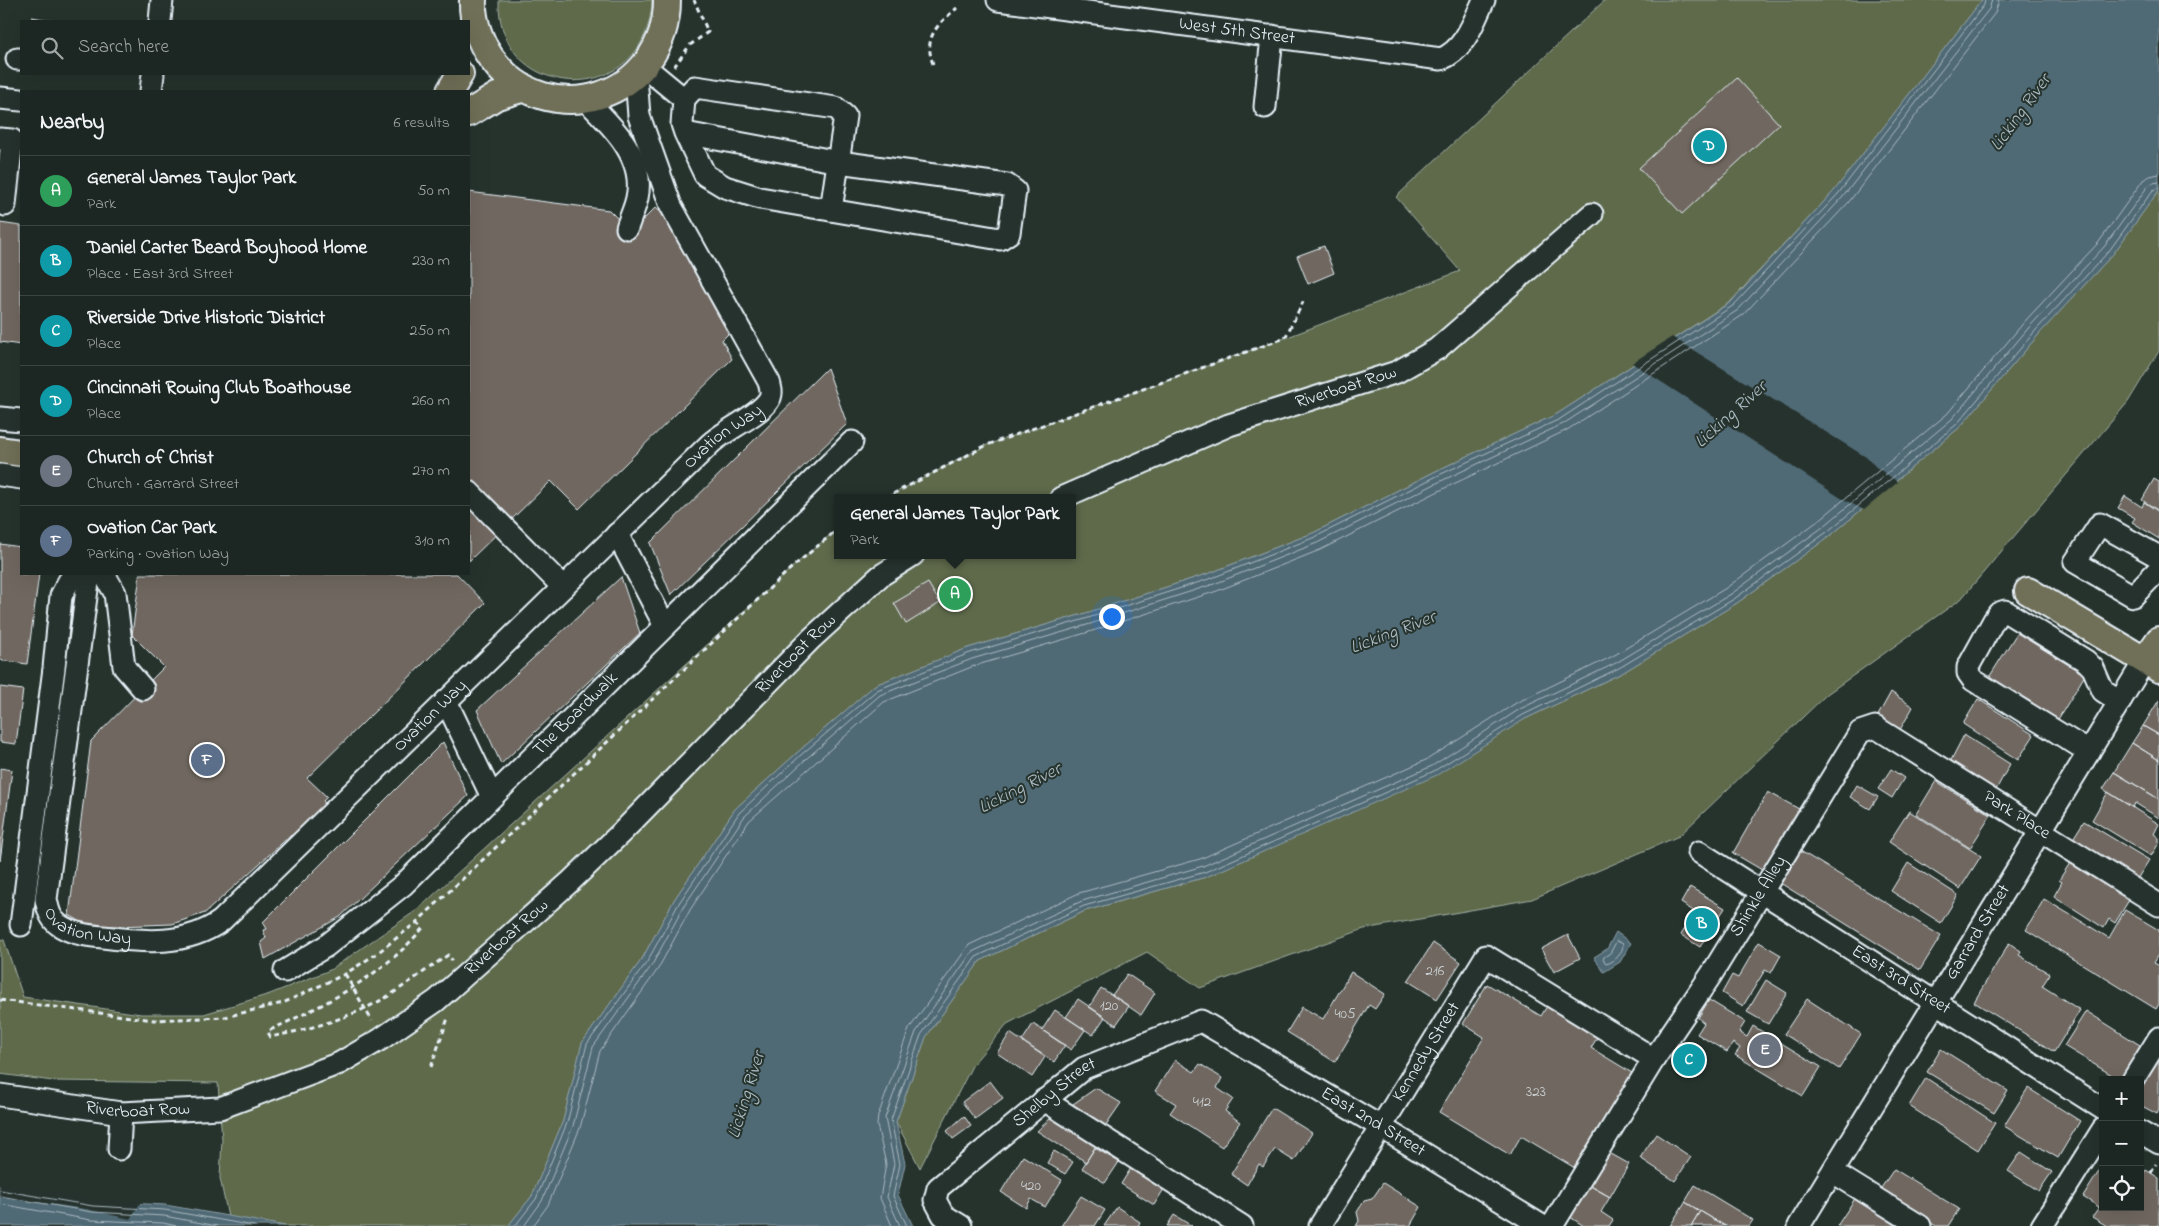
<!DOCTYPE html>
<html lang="en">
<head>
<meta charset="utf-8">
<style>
  body { margin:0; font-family:"Indie Flower",sans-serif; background:#252e2a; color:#f1f3f6 }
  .controls { position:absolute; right:15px; bottom:15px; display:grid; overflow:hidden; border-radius:0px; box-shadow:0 5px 20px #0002 }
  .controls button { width:45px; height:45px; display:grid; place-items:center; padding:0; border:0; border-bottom:1px solid #3a4340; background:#1c2622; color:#f1f3f6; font:25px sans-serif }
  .you { position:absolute; left:1111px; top:616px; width:18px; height:18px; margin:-12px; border:4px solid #fff; border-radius:50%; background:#1a73e8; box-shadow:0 0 0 8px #1a73e833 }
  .badge { display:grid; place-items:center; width:32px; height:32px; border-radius:50%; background:#2563eb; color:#fff; font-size:16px; font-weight:700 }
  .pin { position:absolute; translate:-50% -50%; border:2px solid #fff; box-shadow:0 1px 5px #0006 }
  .popup { position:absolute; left:834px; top:494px; width:242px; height:65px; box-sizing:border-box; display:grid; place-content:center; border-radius:0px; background:#1c2622; filter:drop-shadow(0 1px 4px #0005); font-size:16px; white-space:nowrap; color:#a0a5a5 }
  .popup b { font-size:19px; color:#f1f3f6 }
  .popup::after { content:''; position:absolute; left:50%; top:100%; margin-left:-10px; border:10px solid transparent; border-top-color:#1c2622 }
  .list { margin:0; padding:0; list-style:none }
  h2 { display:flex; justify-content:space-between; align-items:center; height:65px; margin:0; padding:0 20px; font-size:21px }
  h2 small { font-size:16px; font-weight:400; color:#a0a5a5 }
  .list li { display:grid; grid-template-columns:32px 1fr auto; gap:15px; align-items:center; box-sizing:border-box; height:70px; padding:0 20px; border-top:1px solid #3a4340 }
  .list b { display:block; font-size:19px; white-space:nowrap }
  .list p { margin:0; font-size:16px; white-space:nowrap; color:#a0a5a5 }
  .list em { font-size:16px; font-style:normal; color:#a0a5a5 }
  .icon { flex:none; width:28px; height:28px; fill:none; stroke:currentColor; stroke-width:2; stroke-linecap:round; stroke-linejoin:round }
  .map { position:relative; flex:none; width:2159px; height:1226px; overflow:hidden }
  .search { position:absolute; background:#1c2622; box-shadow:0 5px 20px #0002; left:20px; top:20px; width:450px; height:55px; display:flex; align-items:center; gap:12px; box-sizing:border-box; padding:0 18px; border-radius:0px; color:#a0a5a5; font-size:19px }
  .panel { position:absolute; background:#1c2622; box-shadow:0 5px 20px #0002; left:20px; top:90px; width:450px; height:485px; border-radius:0px }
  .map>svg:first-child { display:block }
</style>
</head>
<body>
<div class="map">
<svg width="2159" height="1226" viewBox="0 0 2159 1226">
  <rect width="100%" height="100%" fill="#26332d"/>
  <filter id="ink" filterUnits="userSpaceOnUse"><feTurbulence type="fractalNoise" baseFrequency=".02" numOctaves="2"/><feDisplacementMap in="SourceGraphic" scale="10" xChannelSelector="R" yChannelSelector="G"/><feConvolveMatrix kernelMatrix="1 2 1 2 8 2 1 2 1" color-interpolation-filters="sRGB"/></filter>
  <g filter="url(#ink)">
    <path fill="#5e6b4c" stroke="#a3aea2" d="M499 0H652C648 111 496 104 499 0Z
      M1605 0H1982L1834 191 1730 302 1557 414 1436 471 1313 533 1210 573 1083 614 968 648 875 685 799 751 735 809 674 900 642 959 582 1043 563 1121 532 1196 508 1226H285L228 1217 220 1178 222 1140 218 1083 53 1081 0 1074V939L4 940 23 997 141 1014H204L270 994 330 970 417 910 789 570 837 529 838 555H1072V498H885L987 445 1285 338 1460 271 1396 197Z
      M2159 190V351L2128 402 1961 599 1827 694 1679 836 1532 899 1364 929 1200 988 1147 952 1007 1024 973 1064 920 1168 896 1122 926 1037 980 961 1085 911 1206 877 1322 825 1525 719 1622 673 1737 603 1830 536 1960 427 2040 333 2113 254Z"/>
    <path fill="#4f6974" stroke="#8c9fa9" d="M1982 0H2159V190L2113 254 2040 333 1960 427 1830 536 1737 603 1622 673 1525 719 1437 775 1206 877 1085 911 980 961 926 1037 896 1122 905 1164 898 1195 913 1226H508L532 1196 563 1121 582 1043 642 959 674 900 735 809 799 751 875 685 968 648 1083 614 1210 573 1313 533 1436 471 1557 414 1731 302 1834 191Z
      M1616 932 1631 943 1620 962 1604 972 1594 957 1607 949Z
      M0 1185 93 1201 165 1205 285 1226H0Z"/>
    <path fill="#26332d" d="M1672 337 1866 457 1876 467 1898 482 1864 510 1841 498 1632 363Z
      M0 1182 94 1199 141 1202 130 1219 86 1209 0 1197Z"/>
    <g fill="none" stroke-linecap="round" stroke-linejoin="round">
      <path stroke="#abbbc3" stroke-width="1" d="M1617 941 1623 944C1623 953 1615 962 1606 964L1603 958 1610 953Z
        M0 1190 93 1206 165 1210 254 1226
        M0 1196 92 1212 164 1216 217 1226
        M0 1204 91 1220 163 1223 177 1226
        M515 1226 536 1199 567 1123 587 1044 647 962 679 903 739 813 802 754 877 690 970 653 1085 619 1212 578 1315 537 1439 475 1560 419 1734 305 1838 194 1984 5 1985 0
        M524 1226 542 1201 573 1126 593 1047 652 965 684 906 744 817 806 759 880 695 972 659 1087 625 1214 584 1317 543 1441 481 1563 424 1738 310 1842 198 1989 9 1992 0
        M533 1226 548 1205 580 1128 600 1051 658 969 690 910 749 821 884 702 974 666 1089 632 1217 591 1320 550 1445 488 1567 430 1743 315 1848 203 1995 13 1999 0
        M892 1226 880 1198 886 1164 877 1125 878 1116 909 1029 969 945 1079 893 1200 859 1428 759 1516 703 1613 656 1726 588 1818 521 1947 414 2026 320 2099 242 2143 180 2150 176 2159 174
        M900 1226 887 1197 894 1164 885 1118 916 1032 972 952 1082 901 1203 866 1432 766 1520 709 1616 663 1731 594 1823 527 1952 419 2031 325 2104 247 2148 186 2153 183 2159 182
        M907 1226 893 1196 900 1164 891 1120 921 1035 976 957 1084 906 1205 872 1434 771 1523 715 1619 668 1734 599 1827 532 1957 424 2036 330 2109 251 2153 190 2159 188"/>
    </g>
    <path fill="#706860" stroke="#e8f1f8" d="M32 17 55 21H31Z
      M1737 78 1779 124 1682 214 1639 168Z
      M469 192 609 210 631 232 656 207 665 217 732 330 722 340 732 359 579 509 551 481 469 561Z
      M0 223 21 226V345L0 342Z
      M1324 246 1334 273 1308 284 1297 256Z
      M827 368 847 424 671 595 650 543Z
      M2154 479 2159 482V511L2142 500Z
      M2125 496 2142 507 2144 502 2159 512V539L2132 522 2135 518 2118 508Z
      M0 544 21 547V574H39L27 664 0 660Z
      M140 574H457L485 603 307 778 327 797 323 801 329 807 294 837 291 835 205 913 172 924 90 927 69 915 91 741 164 667 132 635Z
      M621 577 640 633 501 764 477 710Z
      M928 583 940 603 906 624 894 603Z
      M2017 633 2085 675 2057 721 1988 679Z
      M0 687 23 690 16 744 0 742Z
      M1891 692 1913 707 1897 735 1875 721Z
      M1978 699 2034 735 2018 760 1963 724Z
      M2159 700V735L2143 726Z
      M2143 726 2159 735V760L2132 743Z
      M1964 735 2010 764 1992 797 1947 768Z
      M443 742 468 796 340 917 265 959 261 942 266 938 263 930 267 929 263 922Z
      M2132 743 2159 760V799L2114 772Z
      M0 768 12 770 0 861Z
      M1891 769 1904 778 1892 798 1878 789Z
      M2114 772 2159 799V818L2135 803 2133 808 2103 789Z
      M1936 781 1991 815 1970 848 1916 814Z
      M1857 785 1878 797 1870 809 1850 797Z
      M1768 792 1799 809 1762 870 1733 853Z
      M2108 792 2159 824 2154 834 2159 838V843L2151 856 2092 820Z
      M1909 811 1981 856 1960 889 1889 842Z
      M2084 821 2149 860 2134 884 2069 845Z
      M1797 849 1941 936 1920 970 1777 881Z
      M1908 863 1958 895 1941 923 1891 891Z
      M2070 863 2129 900 2115 923 2109 919 2104 928 2054 896 2062 882 2059 880Z
      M1690 887 1725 908 1700 947 1681 935 1695 912 1681 903Z
      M2044 899 2109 938 2125 910 2159 930V953L2153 963 2159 966V1004L2156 1009 2026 930Z
      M1568 935 1580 958 1554 972 1541 949Z
      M1759 942 1781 955 1771 973 1765 970 1743 1006 1722 993 1732 975 1738 978Z
      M1433 943 1461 962 1437 999 1408 981Z
      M2009 943 2021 951 2019 955 2050 974 2042 986 2080 1010 2054 1052 1974 1002Z
      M1351 972 1385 994 1375 1009 1369 1005 1335 1062 1287 1032 1302 1007 1323 1019Z
      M1127 974 1155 993 1141 1015 1112 995Z
      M1766 980 1787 993 1768 1024 1747 1012Z
      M1487 984 1541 1016 1547 1006 1598 1036 1591 1048 1632 1073 1575 1168 1521 1136 1510 1155 1439 1112 1484 1037 1463 1024Z
      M1101 988 1129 1006 1116 1025 1089 1007Z
      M1078 999 1105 1017 1093 1035 1066 1017Z
      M1807 999 1861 1034 1839 1069 1784 1034Z
      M1709 1000 1745 1022 1739 1032 1747 1037 1753 1026 1821 1067 1803 1096 1735 1055 1740 1048 1733 1043 1727 1052 1697 1034 1704 1023 1698 1018Z
      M1055 1010 1085 1030 1071 1050 1042 1030Z
      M2086 1011 2143 1047 2123 1080H2120L2064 1046Z
      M1033 1024 1065 1045 1054 1062 1022 1041Z
      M1010 1033 1045 1057 1032 1077 997 1053Z
      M1941 1049 2008 1091 1994 1113 1927 1072Z
      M2159 1058V1110L2157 1114 2140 1105V1082Z
      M1175 1060 1194 1072 1200 1064 1222 1078 1217 1088 1233 1099 1225 1111 1240 1122 1222 1147 1170 1113 1176 1104 1155 1091Z
      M1926 1078 1995 1123 1978 1150 1909 1106Z
      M990 1081 1003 1098 975 1119 962 1102Z
      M1096 1088 1121 1103 1101 1132 1068 1112 1073 1104Z
      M2028 1088 2080 1121 2058 1158 2004 1126Z
      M1272 1108 1312 1133 1294 1161 1275 1149 1263 1167 1259 1164 1247 1185 1231 1174Z
      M964 1116 971 1126 953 1139 947 1131Z
      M1052 1117 1097 1144 1086 1162 1037 1131Z
      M1656 1134 1691 1157 1675 1181 1640 1158Z
      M1095 1148 1119 1162 1105 1183 1082 1168Z
      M1054 1151 1073 1162 1065 1174 1047 1163Z
      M1606 1151 1629 1164 1610 1197 1587 1184Z
      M2021 1152 2052 1172 2039 1191 2008 1171Z
      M1023 1156 1062 1180 1045 1207 1031 1199 1026 1208 1001 1192Z
      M2103 1165V1207H2140V1170L2144 1173 2146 1170 2159 1178V1226H2107L2092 1217 2099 1207 2083 1197Z
      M1131 1168 1164 1189 1154 1205 1121 1184Z
      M1894 1169 1959 1209 1948 1226H1936L1879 1191Z
      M1383 1183 1421 1207 1410 1226H1356L1359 1221 1357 1212 1364 1201 1372 1199Z
      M1587 1184 1610 1197 1601 1212 1613 1220 1609 1226H1584L1567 1215Z
      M1695 1185 1753 1220 1749 1226H1725L1685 1202Z
      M1081 1196 1105 1210 1095 1226H1061Z
      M1856 1197 1902 1226H1837Z
      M1685 1202 1700 1211 1691 1226H1670Z
      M1117 1207 1140 1222 1138 1226H1104Z
      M1700 1211 1725 1226H1691Z
      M1174 1215 1192 1226H1167Z"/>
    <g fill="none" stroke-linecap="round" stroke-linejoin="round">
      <g stroke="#e8f1f8" stroke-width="25">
        <g id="minor">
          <path id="s1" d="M998 0 1441 59C1465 50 1474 21 1484 0"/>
          <path d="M160 21 162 0"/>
          <path d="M17 59H21"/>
          <path d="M644 66 684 99 682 124 685 133 839 162 1007 185 1015 191 1009 233 1000 239 760 198 725 187 705 175 685 133"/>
          <path d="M151 91 153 74"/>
          <path d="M0 98 21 100"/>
          <path d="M585 99C611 125 646 157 637 198 635 208 630 218 627 228"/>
          <path d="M684 99 695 87 836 108 845 116 831 210"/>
          <path d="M1265 107 1272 36"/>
          <path d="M0 139 12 140 5 205"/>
          <path d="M0 418 21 420"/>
          <path d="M0 475 21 478"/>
          <path d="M469 492 563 587"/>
          <path id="s2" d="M1061 498 1229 425 1397 372 1437 349 1592 214"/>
          <path d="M617 534 665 626"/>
          <path d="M2159 557 2100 524 2075 562 2133 596 2159 569"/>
          <path id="s3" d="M89 574 46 899C48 909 50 919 59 925 72 934 89 936 103 937 144 942 186 946 221 921L710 444C725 430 758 416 768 401 773 394 771 389 769 382L671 206 639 116 636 76"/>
          <path d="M104 574 115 593 124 667 143 689"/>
          <path d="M446 701 492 797"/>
          <path d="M2089 752 1973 680 1968 673V667L1994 620 1999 613 2005 611 2086 661 2093 668 2103 691 2120 702"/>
          <path id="s4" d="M1699 852 2103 1109"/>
          <path d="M21 925 54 668 61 596 69 581 78 574"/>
          <path id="s5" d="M285 971 326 946 403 885 852 442"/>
          <path d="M2133 1080 2159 1038"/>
          <path id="s6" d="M0 1095 121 1113 220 1108 340 1063 381 1039 436 1001 571 881 622 832 811 639 880 576 913 555"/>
          <path d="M1044 1100 1242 1226"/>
          <path d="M2140 1132 2159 1143"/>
          <path d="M119 1149 121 1113"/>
          <path d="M1833 1172 1920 1226"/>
          <path id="s7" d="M961 1226 943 1215 935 1200 938 1188 1084 1068 1201 1021 1381 1127 1542 1226"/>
          <path id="s8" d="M1320 1226 1486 956 1654 1059"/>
          <path id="s9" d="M1552 1226 1654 1059 1711 975 1860 732 1875 727 2159 905"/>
          <path id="s10" d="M1799 1226 2145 660"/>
          <path d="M2042 1226 2103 1129"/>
        </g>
      </g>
      <g stroke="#e8f1f8" stroke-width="30">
        <path id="major" d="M473 0C472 20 480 42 491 58 548 137 667 97 667 0
          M450 91 460 74
          M469 113 497 96 525 88
          M0 450 21 453
          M2028 591 2159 669
          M2145 660 2159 640"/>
      </g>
      <path stroke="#e8f1f8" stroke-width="3" stroke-dasharray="5 4" stroke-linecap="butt" d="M933 64C923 37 937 25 957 8
        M674 67 690 45 708 32 694 0
        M885 498 987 445 1285 338 1303 302
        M417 922 423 928C414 938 404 949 393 958 356 989 312 1011 268 1031L270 1037C311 1029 354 1017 390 995 410 982 429 968 448 955L452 960
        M345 974 372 1021
        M0 1000 154 1020 225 1017 283 1003 345 974 376 954 417 922 789 570 838 529
        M431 1067 448 1018
        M2151 1173 2156 1164"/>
      <use href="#minor" stroke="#26332d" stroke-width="21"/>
      <use href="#major" stroke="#706f59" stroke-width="26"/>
    </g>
  </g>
  <g text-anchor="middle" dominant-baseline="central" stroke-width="4" stroke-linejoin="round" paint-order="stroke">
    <g font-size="15" fill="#cacfd2">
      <text x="1435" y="971">216</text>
      <text x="1109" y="1006">120</text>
      <text x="1345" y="1014">405</text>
      <text x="1536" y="1092">323</text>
      <text x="1202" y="1102">412</text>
      <text x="1031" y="1186">420</text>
    </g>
    <g font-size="18" fill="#e8f1f8" stroke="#26332d">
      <text stroke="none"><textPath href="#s1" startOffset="241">West 5th Street</textPath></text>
      <text stroke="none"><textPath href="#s2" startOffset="306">Riverboat Row</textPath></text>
      <text stroke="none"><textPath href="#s3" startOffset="1224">Ovation Way</textPath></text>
      <text stroke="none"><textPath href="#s6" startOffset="964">Riverboat Row</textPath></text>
      <text stroke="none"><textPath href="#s5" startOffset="389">The Boardwalk</textPath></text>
      <text stroke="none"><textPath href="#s3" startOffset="819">Ovation Way</textPath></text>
      <text stroke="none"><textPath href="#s9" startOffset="765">Park Place</textPath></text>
      <text stroke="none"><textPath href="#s9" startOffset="389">Shinkle Alley</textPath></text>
      <text stroke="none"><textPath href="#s3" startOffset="385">Ovation Way</textPath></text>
      <text stroke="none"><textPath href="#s10" startOffset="344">Garrard Street</textPath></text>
      <text stroke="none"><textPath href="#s6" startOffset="559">Riverboat Row</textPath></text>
      <text stroke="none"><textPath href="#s4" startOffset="239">East 3rd Street</textPath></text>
      <text stroke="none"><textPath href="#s8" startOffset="204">Kennedy Street</textPath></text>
      <text stroke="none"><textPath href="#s7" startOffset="201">Shelby Street</textPath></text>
      <text stroke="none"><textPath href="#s6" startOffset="139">Riverboat Row</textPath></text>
      <text stroke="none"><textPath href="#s7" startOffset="565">East 2nd Street</textPath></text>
    </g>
    <g font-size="19" font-style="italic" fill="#abbbc3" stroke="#26332d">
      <text transform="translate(2021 113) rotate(-54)">Licking River</text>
      <text transform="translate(1731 415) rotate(-42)">Licking River</text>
      <text transform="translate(1393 633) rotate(-21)">Licking River</text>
      <text transform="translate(1020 789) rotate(-27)">Licking River</text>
      <text transform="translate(747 1095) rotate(-73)">Licking River</text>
    </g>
  </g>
</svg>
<div class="controls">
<button>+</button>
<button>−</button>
<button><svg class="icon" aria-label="locate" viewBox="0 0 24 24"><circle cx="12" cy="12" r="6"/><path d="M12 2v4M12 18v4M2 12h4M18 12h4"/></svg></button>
</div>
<div class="you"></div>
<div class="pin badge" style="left:955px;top:594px;background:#2e9e5b">A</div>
<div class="popup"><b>General James Taylor Park</b>Park</div>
<div class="pin badge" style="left:1702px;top:924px;background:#0f9aa8">B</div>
<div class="pin badge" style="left:1689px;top:1060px;background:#0f9aa8">C</div>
<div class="pin badge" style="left:1709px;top:146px;background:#0f9aa8">D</div>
<div class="pin badge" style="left:1765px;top:1050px;background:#6b7280">E</div>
<div class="pin badge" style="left:207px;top:760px;background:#5c6f8a">F</div>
<div class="search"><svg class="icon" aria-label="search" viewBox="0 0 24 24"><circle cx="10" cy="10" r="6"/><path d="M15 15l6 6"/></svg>Search here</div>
<section class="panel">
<h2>Nearby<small>6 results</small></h2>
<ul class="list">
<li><span class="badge" style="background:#2e9e5b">A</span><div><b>General James Taylor Park</b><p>Park</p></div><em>50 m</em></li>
<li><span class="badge" style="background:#0f9aa8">B</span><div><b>Daniel Carter Beard Boyhood Home</b><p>Place · East 3rd Street</p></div><em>230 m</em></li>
<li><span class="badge" style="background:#0f9aa8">C</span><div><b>Riverside Drive Historic District</b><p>Place</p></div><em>250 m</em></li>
<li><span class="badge" style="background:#0f9aa8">D</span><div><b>Cincinnati Rowing Club Boathouse</b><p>Place</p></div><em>260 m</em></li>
<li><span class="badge" style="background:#6b7280">E</span><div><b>Church of Christ</b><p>Church · Garrard Street</p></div><em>270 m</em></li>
<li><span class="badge" style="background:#5c6f8a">F</span><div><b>Ovation Car Park</b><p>Parking · Ovation Way</p></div><em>310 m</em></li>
</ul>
</section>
</div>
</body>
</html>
